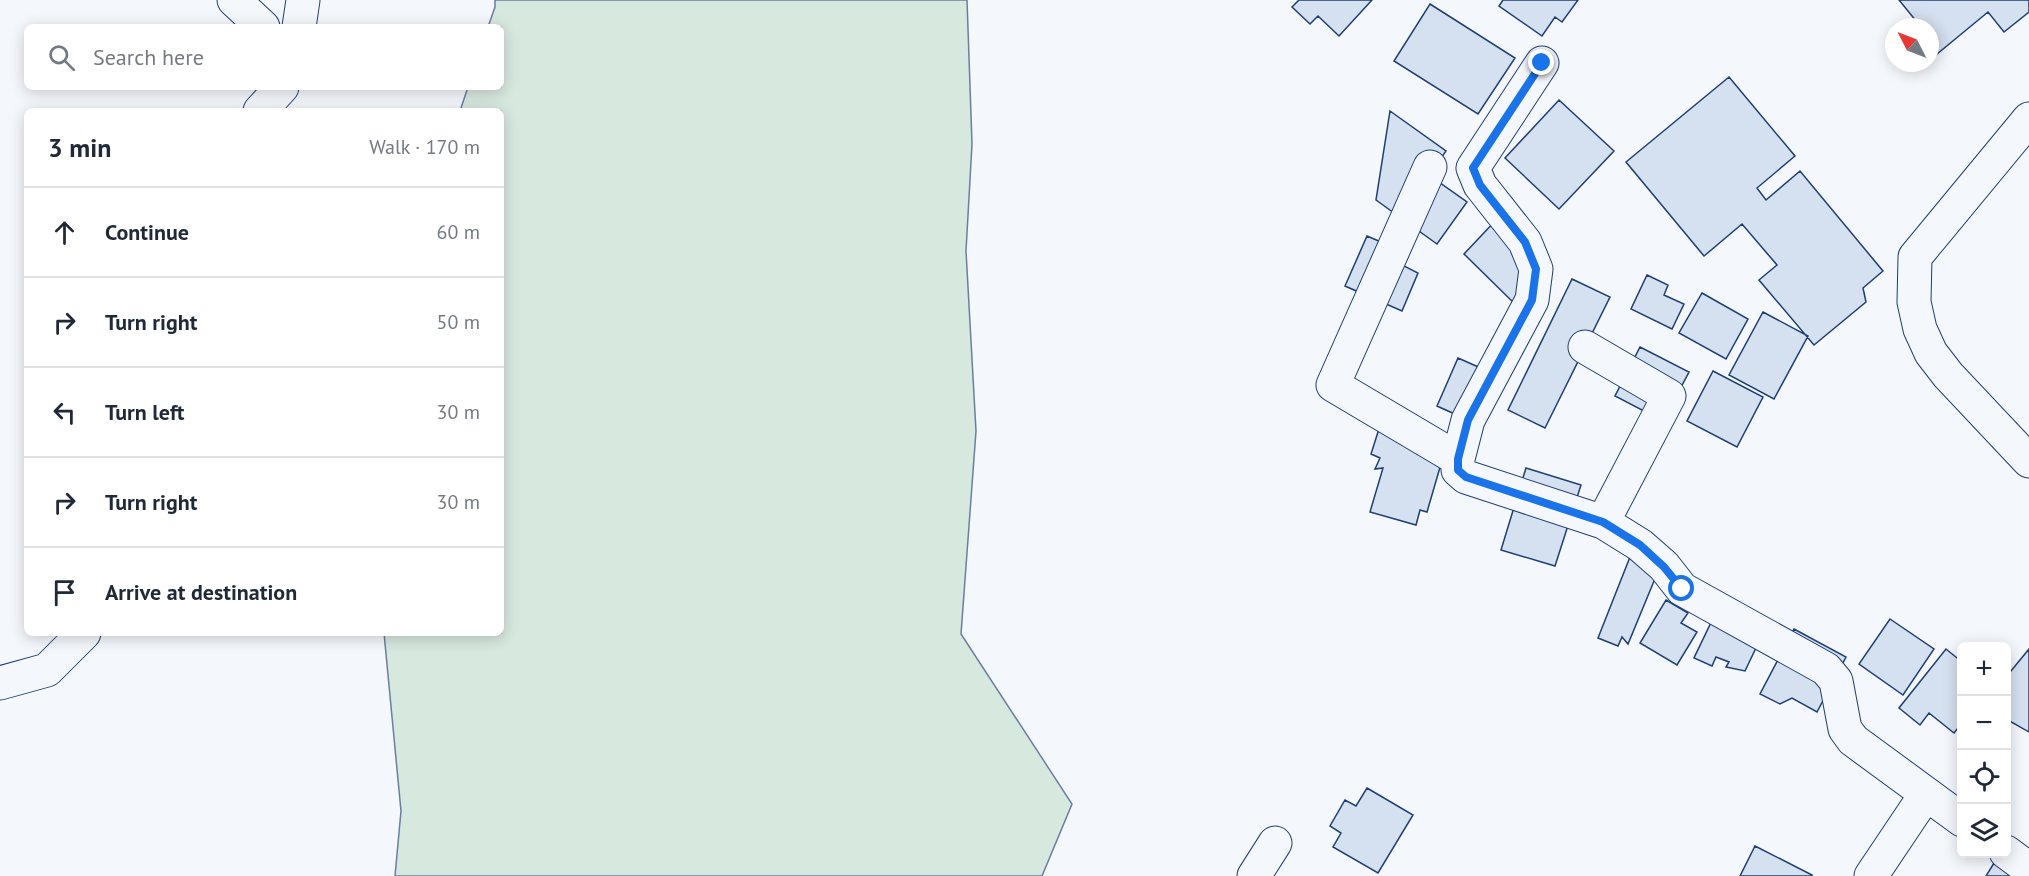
<!DOCTYPE html>
<html lang="en">
<head>
<meta charset="utf-8">
<style>
  body { margin:0; font-family:"PT Sans",sans-serif; background:#f2f2f3; color:#1f2937 }
  .controls { position:absolute; right:18px; bottom:18px; display:grid; overflow:hidden; border-radius:9px; box-shadow:0 3px 15px #0003 }
  .controls button { width:54px; height:54px; display:grid; place-items:center; padding:0; border:0; border-bottom:2px solid #e0e1e3; background:#fff; color:#1f2937; font:30px sans-serif }
  .compass { position:absolute; left:1885px; top:18px; width:54px; height:54px; border-radius:50%; background:#fff; box-shadow:0 3px 15px #0003; rotate:312deg }
  .stop { position:absolute; width:18px; height:18px; margin:-14px; border:4px solid #1a73e8; border-radius:50%; background:#fff }
  .stop.end { background:#1a73e8; border-color:#fff; box-shadow:0 2px 6px #0008 }
  .list { margin:0; padding:0; list-style:none }
  h2 { display:flex; justify-content:space-between; align-items:center; height:78px; margin:0; padding:0 24px; font-size:26px }
  h2 small { font-size:20px; font-weight:400; color:#747a83 }
  .list li { display:grid; grid-template-columns:39px 1fr auto; gap:18px; align-items:center; box-sizing:border-box; height:90px; padding:0 24px; border-top:2px solid #e0e1e3 }
  .list b { display:block; font-size:22px; white-space:nowrap }
  .list em { font-size:20px; font-style:normal; color:#747a83 }
  .icon { flex:none; width:33px; height:33px; fill:none; stroke:currentColor; stroke-width:2; stroke-linecap:round; stroke-linejoin:round }
  .map { position:relative; flex:none; width:2029px; height:876px; overflow:hidden }
  .search { position:absolute; background:#fff; box-shadow:0 3px 15px #0003; left:24px; top:24px; width:480px; height:66px; display:flex; align-items:center; gap:15px; box-sizing:border-box; padding:0 21px; border-radius:9px; color:#747a83; font-size:22px }
  .panel { position:absolute; background:#fff; box-shadow:0 3px 15px #0003; left:24px; top:108px; width:480px; height:528px; border-radius:9px }
  .map>svg:first-child { display:block }
</style>
</head>
<body>
<div class="map">
<svg width="2029" height="876" viewBox="0 0 2029 876">
  <rect width="100%" height="100%" fill="#f4f7fb"/>
  <path fill="#d7e8df" stroke="#687fa3" stroke-width="1.5" d="M495 0H967L972 144 966 251 976 431 961 634 1072 804 1042 876H395L401 811 384 633H501V111H460L468 87H501V27H488L495 7Z"/>
  <path fill="#d5e0f0" stroke="#1d3f73" stroke-width="1.5" d="M1299 0H1372L1339 36 1318 16 1310 24 1292 7Z
    M1503 0H1578L1562 22 1555 17 1542 36 1499 6Z
    M1899 0H2029V12L2004 32 1988 12 1931 59 1930 27H1921Z
    M1430 4 1515 58 1478 114 1394 61Z
    M1729 77 1795 156 1757 188 1766 200 1800 171 1883 271 1863 288 1866 302 1814 345 1759 280 1777 265 1742 224 1704 256 1626 162Z
    M1559 100 1614 151 1559 209 1505 158Z
    M1390 111 1446 151 1429 175 1467 202 1437 244 1376 200Z
    M1497 219 1552 273 1519 308 1464 254Z
    M1367 236 1407 253 1402 265 1418 273 1402 311 1345 286Z
    M1647 275 1668 285 1664 295 1684 304 1672 329 1631 309Z
    M1572 279 1610 297 1545 428 1508 410Z
    M1702 293 1748 319 1726 359 1679 333Z
    M1763 312 1808 336 1774 399 1729 375Z
    M1640 347 1689 372 1663 421 1615 396Z
    M1458 358 1501 377 1479 425 1437 406Z
    M1713 371 1763 397 1737 447 1687 421Z
    M1384 413 1443 457 1427 512 1420 510 1416 525 1370 512 1383 468 1375 469 1380 458 1371 454Z
    M1526 468 1581 485 1555 566 1501 550Z
    M1630 557 1659 569 1628 644 1622 637 1618 646 1598 638Z
    M1666 600 1688 613 1681 623 1697 632 1677 665 1640 643Z
    M1718 608 1765 629 1745 671 1726 667 1729 662 1716 657 1712 666 1694 658Z
    M1890 619 1934 649 1903 695 1859 664Z
    M1794 629 1846 657 1817 712 1792 698 1780 704 1760 694Z
    M1946 649 1962 662V723L1954 733 1929 713 1920 725 1899 708Z
    M2029 649V732L2006 719V677Z
    M1367 788 1413 815 1378 873 1333 847 1341 833 1330 826 1345 800 1356 806Z
    M1755 846 1812 875V876H1740Z
    M1994 863 2017 876H1986Z"/>
  <g fill="none" stroke-linecap="round" stroke-linejoin="round">
    <g stroke="#1d3f73" stroke-width="35">
      <path id="minor" d="M234 0 263 27
        M299 27 303 0
        M1542 63 1473 168 1480 185 1525 242 1536 269 1532 300 1468 420 1458 459V470L1466 477 1603 522 1640 545 1664 566 1682 589 1826 669 1836 681 1845 729 1853 740 1962 820
        M260 111 282 87
        M2029 119 1915 257 1914 302 1920 329 1931 353 1948 375 2029 461
        M1430 167 1333 385 1458 459
        M1585 347 1669 396 1603 522
        M0 683 47 670 84 633
        M2006 852 2029 869
        M1254 876 1275 843
        M1871 876 1926 794"/>
    </g>
    <use href="#minor" stroke="#f4f7fb" stroke-width="33"/>
  </g>
  <g fill="none" stroke-linecap="round" stroke-linejoin="round">
    <path stroke="#1a73e8" stroke-width="8" d="M1542 63 1473 168 1480 185 1525 242 1536 269 1532 300 1468 420 1458 459V470L1466 477 1603 522 1640 545 1664 567 1682 589"/>
  </g>
</svg>
<div class="controls">
<button>+</button>
<button>−</button>
<button><svg class="icon" aria-label="locate" viewBox="0 0 24 24"><circle cx="12" cy="12" r="6"/><path d="M12 2v4M12 18v4M2 12h4M18 12h4"/></svg></button>
<button><svg class="icon" aria-label="layers" viewBox="0 0 24 24"><path d="M12 4l9 5-9 5-9-5zM3 14l9 5 9-5"/></svg></button>
</div>
<svg class="compass" viewBox="-18 -18 36 36"><path d="M0-13l5 13h-10z" fill="#e53935"/><path d="M0 13l5-13h-10z" fill="#747a83"/></svg>
<div class="stop" style="left:1682px;top:589px"></div>
<div class="stop end" style="left:1542px;top:63px"></div>
<div class="search"><svg class="icon" aria-label="search" viewBox="0 0 24 24"><circle cx="10" cy="10" r="6"/><path d="M15 15l6 6"/></svg>Search here</div>
<section class="panel">
<h2>3 min<small>Walk · 170 m</small></h2>
<ul class="list">
<li><svg class="icon" aria-label="ahead" viewBox="0 0 24 24"><path d="M12 20V5M6 11l6-6 6 6"/></svg><div><b>Continue</b></div><em>60 m</em></li>
<li><svg class="icon" aria-label="right" viewBox="0 0 24 24"><path d="M7 20v-9h11M14 6l5 5-5 5"/></svg><div><b>Turn right</b></div><em>50 m</em></li>
<li><svg class="icon" aria-label="left" viewBox="0 0 24 24"><path d="M17 20v-9H6M10 6l-5 5 5 5"/></svg><div><b>Turn left</b></div><em>30 m</em></li>
<li><svg class="icon" aria-label="right" viewBox="0 0 24 24"><path d="M7 20v-9h11M14 6l5 5-5 5"/></svg><div><b>Turn right</b></div><em>30 m</em></li>
<li><svg class="icon" aria-label="arrive" viewBox="0 0 24 24"><path d="M6 21V4h12l-3 4 3 4H6"/></svg><div><b>Arrive at destination</b></div></li>
</ul>
</section>
</div>
</body>
</html>
